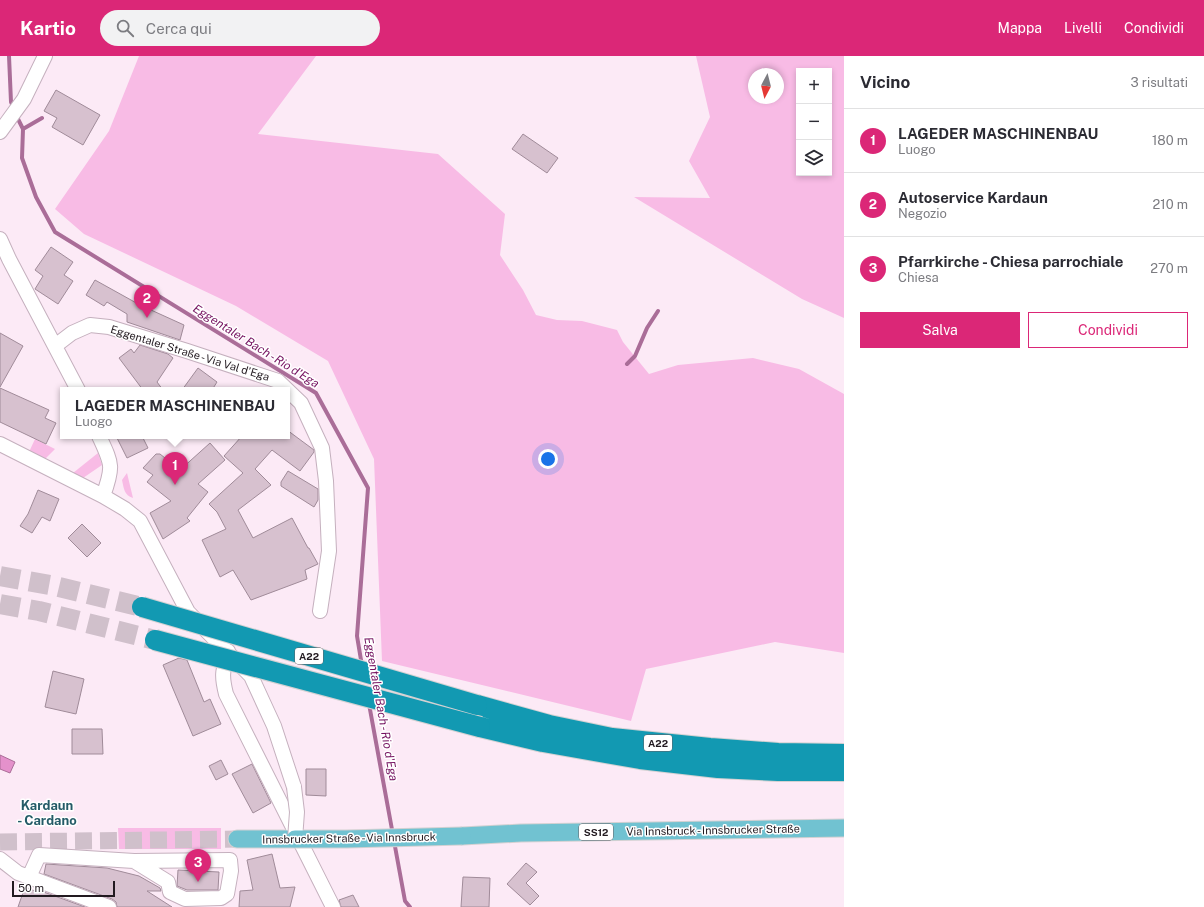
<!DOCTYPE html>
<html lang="it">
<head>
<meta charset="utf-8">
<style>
  body { margin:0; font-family:"Public Sans",sans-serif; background:#f2f2f3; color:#2b2b33 }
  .controls { position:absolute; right:12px; top:12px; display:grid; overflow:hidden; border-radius:0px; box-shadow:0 2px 6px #0003 }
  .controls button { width:36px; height:36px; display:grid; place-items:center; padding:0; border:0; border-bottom:1px solid #e1e1e2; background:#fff; color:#2b2b33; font:20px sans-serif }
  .compass { position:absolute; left:748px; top:12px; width:36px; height:36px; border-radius:50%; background:#fff; box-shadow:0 2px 6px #0003; rotate:187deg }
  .scale { position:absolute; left:12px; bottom:10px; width:103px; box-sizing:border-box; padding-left:4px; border:2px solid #221a20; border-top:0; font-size:11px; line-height:14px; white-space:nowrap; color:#221a20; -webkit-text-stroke:3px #fff; paint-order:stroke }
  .you { position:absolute; left:548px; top:403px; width:14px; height:14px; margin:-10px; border:3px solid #fff; border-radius:50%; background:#1a73e8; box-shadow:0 0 0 6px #1a73e833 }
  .badge { display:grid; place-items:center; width:26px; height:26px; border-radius:50%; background:#db2777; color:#fff; font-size:13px; font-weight:700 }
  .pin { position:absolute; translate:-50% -33px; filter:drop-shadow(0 1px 2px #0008) }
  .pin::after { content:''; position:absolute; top:21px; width:14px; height:12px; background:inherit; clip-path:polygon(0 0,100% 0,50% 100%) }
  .popup { position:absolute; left:60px; top:331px; width:230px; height:52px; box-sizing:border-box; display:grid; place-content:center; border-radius:0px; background:#fff; filter:drop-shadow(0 1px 3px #0005); font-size:13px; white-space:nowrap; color:#7c7c81 }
  .popup b { font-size:15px; color:#2b2b33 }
  .popup::after { content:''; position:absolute; left:50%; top:100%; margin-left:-8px; border:8px solid transparent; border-top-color:#fff }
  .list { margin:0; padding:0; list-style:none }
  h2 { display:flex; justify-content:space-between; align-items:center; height:52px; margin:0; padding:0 16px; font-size:17px }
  h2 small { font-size:13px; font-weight:400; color:#7c7c81 }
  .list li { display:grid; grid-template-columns:26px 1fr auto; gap:12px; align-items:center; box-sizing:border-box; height:64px; padding:0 16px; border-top:1px solid #e1e1e2 }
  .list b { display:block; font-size:15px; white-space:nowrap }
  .list p { margin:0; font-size:13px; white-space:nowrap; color:#7c7c81 }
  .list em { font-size:13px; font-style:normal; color:#7c7c81 }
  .actions { display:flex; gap:8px; padding:12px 16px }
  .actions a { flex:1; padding:9px 0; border:1px solid #db2777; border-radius:0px; text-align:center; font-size:14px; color:#db2777 }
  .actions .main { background:#db2777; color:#fff }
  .icon { flex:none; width:22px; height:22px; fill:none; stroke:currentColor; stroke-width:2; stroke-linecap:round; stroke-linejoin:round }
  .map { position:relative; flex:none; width:844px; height:851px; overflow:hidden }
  header { display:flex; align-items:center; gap:24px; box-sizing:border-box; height:56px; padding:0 20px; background:#db2777; color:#fff }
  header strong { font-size:19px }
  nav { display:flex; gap:22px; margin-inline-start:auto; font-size:14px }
  .search { width:280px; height:36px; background:#f2f2f3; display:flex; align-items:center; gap:10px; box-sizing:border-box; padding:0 14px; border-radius:22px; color:#7c7c81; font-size:15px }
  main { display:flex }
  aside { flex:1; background:#fff }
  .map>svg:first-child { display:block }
</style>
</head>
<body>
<header>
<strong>Kartio</strong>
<div class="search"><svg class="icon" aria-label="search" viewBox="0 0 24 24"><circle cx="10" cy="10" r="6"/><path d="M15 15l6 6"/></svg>Cerca qui</div>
<nav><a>Mappa</a><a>Livelli</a><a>Condividi</a></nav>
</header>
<main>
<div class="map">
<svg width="844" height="851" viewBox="0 0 844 851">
  <rect width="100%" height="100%" fill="#fceaf6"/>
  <path fill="#f8bbe5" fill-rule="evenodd" d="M139 0H316L258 78 438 98 505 158 500 199 523 234 536 259 557 264 582 265 617 274 623 286 649 318 678 309 753 302 799 313 844 338V597L775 586 646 613 631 665 382 605 374 403 328 305 236 250 84 178 55 153 109 75Z
    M696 0H844V262L802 243 634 141 710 142 689 105 710 61ZM799 15H829V117H799ZM754 18H778V42H754Z
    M35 383 55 393 45 403 29 396Z
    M98 397 102 409 83 422 73 417Z
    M127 417 133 442C124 439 124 433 122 424Z
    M118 772H221V793H119Z"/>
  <path fill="#e491cb" stroke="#aa6d98" d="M0 699 15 706 10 717 0 713Z"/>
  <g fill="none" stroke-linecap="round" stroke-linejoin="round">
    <path stroke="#aa6d98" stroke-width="4" d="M9 0 11 46 14 53
      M16 59 23 73 22 102 36 141 55 176 316 337 368 432 357 580 362 610
      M23 73 42 62
      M627 308 635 300 647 272 658 255
      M369 648 393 779
      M394 785 405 845 410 851"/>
  </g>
  <path fill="#d7c1cf" stroke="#a08b99" d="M56 34 100 59 83 89 52 71 57 62 44 55Z
    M523 78 558 102 547 117 512 93Z
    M51 191 73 206 64 219 73 225 58 248 35 233 43 220 35 214Z
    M95 224 140 249 184 269 180 284 127 266V258L107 246 104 250 86 239Z
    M0 277 23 290 0 331Z
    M140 289 168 298 173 302 157 326 163 334H143L119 302 131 293 134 297Z
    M198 312 217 326 212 334H182Z
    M0 332 49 354 45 362 56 367 46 388 0 366Z
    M287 374 314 394V396L300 415 272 394 255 413 271 429 238 454 253 482 292 462 308 492H309L318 508 305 514 307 523 251 544 233 514 220 521 202 484 226 473 217 456 209 448 243 417 224 400 242 380H287Z
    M116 380H142L148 392 127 402Z
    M210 387 225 404 198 428 208 436 187 462 190 465 163 483 150 457 171 445 147 426 153 419 143 412 156 398H160L180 414Z
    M288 415 318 433V444L314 451 281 430V426Z
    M38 434 59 443 50 465 42 461 32 477 20 470 28 458Z
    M82 468 101 487 87 501 68 482Z
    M179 602 187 604 204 646 210 643 221 668 193 680 163 609Z
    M53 615 84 623 76 658 45 651Z
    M72 673H102L103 698H72Z
    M221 704 228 718 216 724 209 710Z
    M252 708 271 747 253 757 232 718Z
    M306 713H326V740L306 739Z
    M272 798 280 832 295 831 290 851H239L240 835 253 834 247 804Z
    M526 807 537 816 526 827 539 840 530 849 507 828Z
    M46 808 107 812 139 820 160 832 161 835H147L172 851H117L116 846 112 843 44 818Z
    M178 814 219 816 218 834H187L177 830Z
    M463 821 490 822 489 851H461Z
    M25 831 40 837 41 835 85 851H18Z
    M353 839 359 851H341L339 844Z"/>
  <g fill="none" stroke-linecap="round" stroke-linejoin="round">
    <path stroke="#d0c0cb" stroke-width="17" stroke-dasharray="17 8" stroke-linecap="butt" d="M0 786 237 783"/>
    <path stroke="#d0c0cb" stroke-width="20" stroke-dasharray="20 10" stroke-linecap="butt" d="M0 520 55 530 142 551
      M0 548 39 555 155 584"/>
    <g stroke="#c5b0be" stroke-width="16">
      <path id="minor" d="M0 76 24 43 45 0
        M0 183 9 203 78 334
        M55 290 72 277 90 269 109 271 187 295 278 325 301 347 322 392 326 425 329 495 320 555
        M99 380C112 408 114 410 103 440
        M0 388 103 440 125 453 140 465 188 556 251 620 274 670 294 731
        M228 595C223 615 221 618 226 638L333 851
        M0 803 18 817 109 851
        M29 821 39 799 134 805 230 804 231 815 227 838 221 842 185 843 170 836 168 826 134 805"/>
    </g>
    <g stroke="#d3d1d2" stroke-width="19">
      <path id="major" d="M462 780 521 777 844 772
        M237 783H295"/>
    </g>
    <g stroke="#d3d1d2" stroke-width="22">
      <path id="highway" d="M477 649 549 669 612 682 710 692 778 697 844 698
        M480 671 543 686 640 703 718 712 778 715H844"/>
    </g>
    <use href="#minor" stroke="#fff" stroke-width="14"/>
    <use href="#major" stroke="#71c2d1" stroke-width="17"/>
    <use href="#highway" stroke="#1299b2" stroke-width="20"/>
    <g stroke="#c5b0be" stroke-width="16" stroke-linecap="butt">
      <path id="minor-bridge" d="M294 731 297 756 295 783"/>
    </g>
    <g stroke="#d3d1d2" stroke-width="19" stroke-linecap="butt">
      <path id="major-bridge" d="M295 783H346L462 780"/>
    </g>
    <g stroke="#d3d1d2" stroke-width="22" stroke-linecap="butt">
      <path id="highway-bridge" d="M142 551 477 649
        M155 584 480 671"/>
    </g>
    <use href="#minor-bridge" stroke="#fff" stroke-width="14"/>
    <use href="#major-bridge" stroke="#71c2d1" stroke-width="17"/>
    <use href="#highway-bridge" stroke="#1299b2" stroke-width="20"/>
  </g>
  <g text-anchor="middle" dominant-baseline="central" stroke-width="3" stroke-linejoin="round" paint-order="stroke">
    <g fill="#fff" stroke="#645f63" stroke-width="1">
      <rect x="295" y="592" width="28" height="16" rx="3"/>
      <rect x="644" y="679" width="28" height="16" rx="3"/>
      <rect x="579" y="768" width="34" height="16" rx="3"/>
    </g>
    <g font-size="10" font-weight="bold" fill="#221a20">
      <text x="309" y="600">A22</text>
      <text x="658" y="687">A22</text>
      <text x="596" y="776">SS12</text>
    </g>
    <g font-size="11" fill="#221a20" stroke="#fff">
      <text transform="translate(190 297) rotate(17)">Eggentaler Straße - Via Val d'Ega</text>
      <text transform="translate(713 774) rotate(-1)">Via Innsbruck - Innsbrucker Straße</text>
      <text transform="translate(349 782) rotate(-1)">Innsbrucker Straße - Via Innsbruck</text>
    </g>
    <g font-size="12" font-style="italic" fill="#751361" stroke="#fff">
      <text transform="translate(256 290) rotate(32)">Eggentaler Bach - Rio d'Ega</text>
      <text transform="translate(381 653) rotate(80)">Eggentaler Bach - Rio d'Ega</text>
    </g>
    <g font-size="13" font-weight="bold" fill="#245b67" stroke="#fff">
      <text x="47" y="749">Kardaun<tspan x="47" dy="15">- Cardano</tspan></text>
    </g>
  </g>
</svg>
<div class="controls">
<button>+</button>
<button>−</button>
<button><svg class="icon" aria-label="layers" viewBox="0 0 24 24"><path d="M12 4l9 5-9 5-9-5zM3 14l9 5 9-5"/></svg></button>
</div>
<svg class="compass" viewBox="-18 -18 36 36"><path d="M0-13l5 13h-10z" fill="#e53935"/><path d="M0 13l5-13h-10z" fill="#7c7c81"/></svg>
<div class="scale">50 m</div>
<div class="you"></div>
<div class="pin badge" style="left:175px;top:429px">1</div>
<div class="popup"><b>LAGEDER MASCHINENBAU</b>Luogo</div>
<div class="pin badge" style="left:147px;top:262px">2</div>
<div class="pin badge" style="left:198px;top:826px">3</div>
</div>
<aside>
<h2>Vicino<small>3 risultati</small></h2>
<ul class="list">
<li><span class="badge">1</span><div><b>LAGEDER MASCHINENBAU</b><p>Luogo</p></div><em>180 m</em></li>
<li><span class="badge">2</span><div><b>Autoservice Kardaun</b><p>Negozio</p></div><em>210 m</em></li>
<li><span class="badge">3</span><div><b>Pfarrkirche - Chiesa parrochiale</b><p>Chiesa</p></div><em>270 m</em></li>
</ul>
<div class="actions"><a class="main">Salva</a><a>Condividi</a></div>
</aside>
</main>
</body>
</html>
